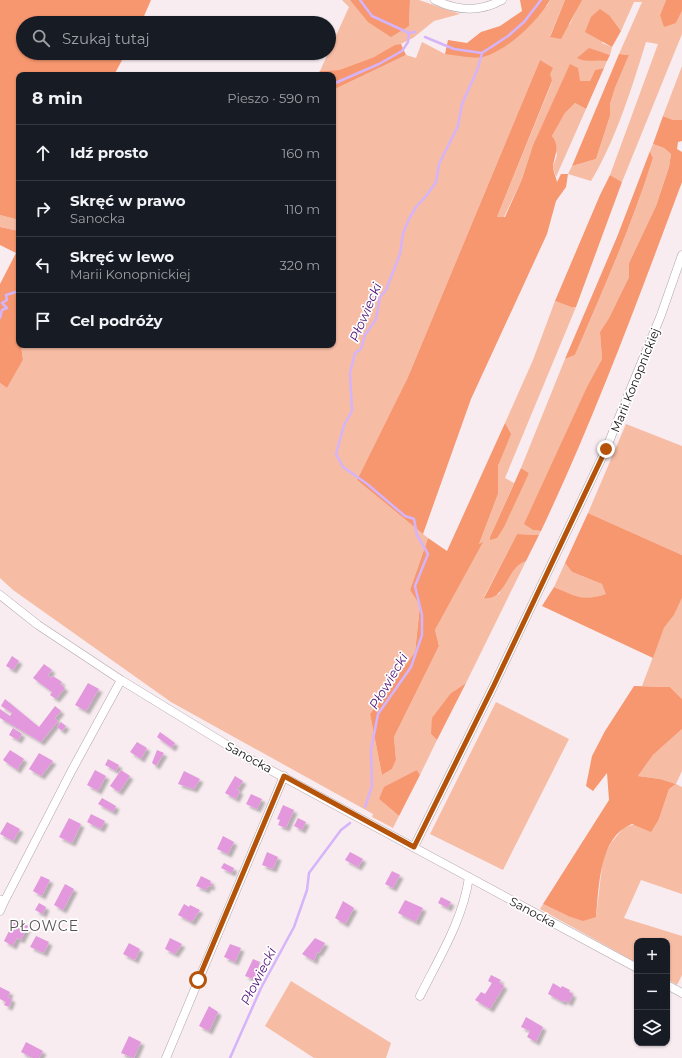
<!DOCTYPE html>
<html lang="pl">
<head>
<meta charset="utf-8">
<style>
  body { margin:0; font-family:Montserrat,sans-serif; background:#242831; color:#f1f3f6 }
  .controls { position:absolute; right:12px; bottom:12px; display:grid; overflow:hidden; border-radius:8px; box-shadow:0 1px 3px #0004 }
  .controls button { width:36px; height:36px; display:grid; place-items:center; padding:0; border:0; border-bottom:1px solid #363941; background:#171b24; color:#f1f3f6; font:20px sans-serif }
  .stop { position:absolute; width:12px; height:12px; margin:-9px; border:3px solid #b45309; border-radius:50%; background:#fff }
  .stop.end { background:#b45309; border-color:#fff; box-shadow:0 1px 4px #0008 }
  .list { margin:0; padding:0; list-style:none }
  h2 { display:flex; justify-content:space-between; align-items:center; height:52px; margin:0; padding:0 16px; font-size:17px }
  h2 small { font-size:13px; font-weight:400; color:#9ea1a6 }
  .list li { display:grid; grid-template-columns:26px 1fr auto; gap:12px; align-items:center; box-sizing:border-box; height:56px; padding:0 16px; border-top:1px solid #363941 }
  .list b { display:block; font-size:15px; white-space:nowrap }
  .list p { margin:0; font-size:13px; white-space:nowrap; color:#9ea1a6 }
  .list em { font-size:13px; font-style:normal; color:#9ea1a6 }
  .icon { flex:none; width:22px; height:22px; fill:none; stroke:currentColor; stroke-width:2; stroke-linecap:round; stroke-linejoin:round }
  .map { position:relative; flex:none; width:682px; height:1058px; overflow:hidden }
  .search { position:absolute; background:#171b24; box-shadow:0 1px 3px #0004; left:16px; top:16px; width:320px; height:44px; display:flex; align-items:center; gap:10px; box-sizing:border-box; padding:0 14px; border-radius:22px; color:#9ea1a6; font-size:15px }
  .panel { position:absolute; background:#171b24; box-shadow:0 1px 3px #0004; left:16px; top:72px; width:320px; height:276px; border-radius:8px }
  .map>svg:first-child { display:block }
</style>
</head>
<body>
<div class="map">
<svg width="682" height="1058" viewBox="0 0 682 1058">
  <defs>
    <filter id="shadow"><feDropShadow dx="3.5" dy="3.5" stdDeviation="1" flood-color="#0004"/></filter>
  </defs>
  <rect width="100%" height="100%" fill="#f8ecf0"/>
  <path fill="#f6bca4" d="M342 0H350L356 6 409 26 410 0H419L460 14 434 21 413 38 374 57 339 70 320 71 349 7Z
    M550 0H565L550 36 570 24 581 0H666L660 15 676 23 682 11V34L622 182 610 175 658 44 646 42C632 87 616 140 591 181L568 174 572 166 596 159 610 116V104L615 88 629 55 619 54 642 2H634L621 31 610 16 602 43 612 47 610 55 600 52 581 60 599 59 607 61 604 68 595 70 590 81H580L570 65 533 145 522 179 504 217H497L552 82 540 60 408 377 357 480 428 538 410 590 420 604 415 652 370 714 382 775 392 769 396 760 394 737 439 646 435 630 482 543 479 544 498 494V466L510 434 505 423 533 360 555 301 571 307H576L505 478 514 483 490 537V540L529 473 521 468 565 359 575 355C603 290 632 225 653 158L650 151 653 144 664 148 671 154 669 167 656 206 629 263V277L609 318 600 332 602 359 587 388 525 524 533 530 541 531 539 535 517 534 484 597 499 594C506 581 511 565 526 561L466 683 451 693 431 734 437 740 420 775 417 770 379 799 399 816 393 828 372 817 373 814 171 702 13 590 0 578V383L7 388 23 360 21 345H333V90L406 55 416 58 422 42 445 54 547 6Z
    M682 66V120H673L663 116Z
    M575 103 586 109 556 177 553 167 557 155 552 136 565 113Z
    M0 215 19 220V231L0 227Z
    M626 424 682 446V555L588 513Z
    M565 563 572 572 602 584 607 594C581 602 577 597 554 587Z
    M682 598V699L670 687 642 686 664 628 674 615Z
    M496 702 569 739 503 870 430 834Z
    M682 729V771L676 784 682 787V894L641 880 624 918 682 936V975L677 985 667 979V941H637V963L540 909 543 904 568 916 596 917 603 858 611 843 624 827 659 819 669 789 676 784 660 779 638 776 653 755Z
    M291 981 391 1043 386 1058H314L265 1026Z"/>
  <path fill="#f6976f" d="M0 0H151L141 23H23V53H126L114 75H19V220L0 215Z
    M350 0H410L409 26 391 37 368 22Z
    M520 0H550C537 22 508 50 483 57 474 59 455 55 445 54L448 40 467 43 481 32 500 26 522 11Z
    M565 0H582L561 39 550 37Z
    M666 0H682V11L676 23 664 27 660 15Z
    M600 9 610 16 621 31 612 47 585 32 591 17Z
    M401 44 406 55 333 90V75H316L320 71 339 70 374 57 395 45Z
    M589 48 610 55 607 61C597 59 585 63 577 58Z
    M619 54 629 55 615 88 610 104V116L596 159 572 166Z
    M540 60 553 68 550 74 552 81 497 217H505L522 179 533 145 570 64 578 68 580 81H590L595 70 604 68 586 109 575 103 565 113 552 136C560 147 555 154 553 166 553 171 556 177 557 182L561 174H568L566 187 556 201 547 234 471 399 423 534 357 480 408 377Z
    M663 116 673 120H682V141L678 142 677 149 682 152V182C638 300 595 417 541 531L533 530 524 524 587 387 602 359 600 332 609 318 629 277V263L656 206 669 167 671 154 664 148 653 144Z
    M650 151 653 158C632 225 603 290 575 355L565 359 617 237Z
    M610 175 622 182 576 307H571L555 301 600 195Z
    M0 227 19 231V345H21L23 360 7 388 0 383V284L16 253 0 245Z
    M505 423 511 434 498 466V494L479 544 483 542 435 630 439 646 394 737 396 760 392 769 382 775 370 714 415 652 420 605 410 590 428 538 447 551Z
    M521 468 529 473 504 527 497 538 490 540V537Z
    M588 513 682 555V598L674 615 664 628 653 658 542 606 554 587C576 596 582 602 606 594L602 584 572 572 565 563Z
    M517 534 539 535 526 561C506 567 506 601 484 598Z
    M466 683 437 740 431 734 432 718 451 693Z
    M634 686 670 687 682 699V729L653 755 638 776 660 779 676 784 669 789 659 819 651 832 632 824C599 836 599 887 596 917L583 921 568 916 543 904 609 800 607 773 593 791 586 786 592 756 605 731Z
    M417 770 420 775 399 816 379 799 384 787Z"/>
  <g fill="none" stroke-linecap="round" stroke-linejoin="round">
    <path stroke="#d5b4f9" stroke-width="2.5" d="M360 0 372 16 409 33
      M425 37 454 49 482 53
      M333 84 379 64 402 51 408 42 409 33 415 32
      M0 318 2 310 7 308 2 303 7 300 6 295 19 291
      M365 807 372 786 371 750 378 714 411 667 422 635V615L415 586 428 554 417 535 414 519 405 516 366 483 343 467 336 454 344 425 352 411 350 373 355 353 361 349 365 335 376 319 380 297 386 290 400 254 403 233 409 219 416 207 427 195 436 182 439 164 458 126 462 104 478 68 482 53 508 36 524 22 541 0
      M230 1058 261 988 294 927 307 890 309 873 341 830 350 823"/>
  </g>
  <path fill="#e397dc" filter="url(#shadow)" d="M12 656 19 661 13 670 6 666Z
    M44 664 52 670 48 675 51 678 53 676 62 682 60 684 65 688 56 699 50 695 52 692 33 678Z
    M88 683 99 689 86 711 75 705Z
    M5 699 39 727 55 706 61 711 55 718 58 721 41 742 0 718V709L10 716 12 713 1 706Z
    M61 722 66 726 62 731 57 727Z
    M13 728 22 734 18 740 9 735Z
    M160 732 175 743 172 748 157 737Z
    M137 742 147 748 141 759 130 752Z
    M10 750 24 759 17 770 3 760Z
    M157 750 164 753 156 766 152 763Z
    M39 753 53 761 41 776 29 769Z
    M108 759 119 765 116 771 105 765Z
    M95 770 106 776 98 791 87 785Z
    M121 770 130 776 119 792 110 786Z
    M184 771 200 779 194 789 178 784Z
    M235 776 243 781 237 790 240 791 236 799 225 793Z
    M251 794 262 799 257 809 246 804Z
    M102 798 116 806 113 812 98 804Z
    M283 805 294 810 286 828 278 825 280 820 277 819Z
    M91 814 105 821 101 829 87 822Z
    M69 818 81 824 72 843 59 837Z
    M298 818 306 822 302 830 294 826Z
    M7 822 20 829 13 841 0 834Z
    M223 836 234 842 228 854 217 849Z
    M267 852 278 857 273 869 262 865Z
    M350 852 363 859 358 867 345 860Z
    M224 863 234 868 232 873 221 868Z
    M392 871 400 875 393 888 385 884Z
    M41 876 50 880 42 896 33 891Z
    M201 876 211 881 210 883 212 884 211 887 208 886 206 890 196 886Z
    M65 884 74 889 63 910 54 905Z
    M441 897 451 902 448 908 438 903Z
    M405 900 423 908 416 922 398 913Z
    M343 901 354 908 345 924 335 918Z
    M39 903 46 907 43 914 35 910Z
    M184 904 189 907 190 905 200 910 192 922 178 915Z
    M15 919 28 926 21 940 17 938 13 946 4 941Z
    M36 936 49 942 44 953 30 947Z
    M170 938 182 944 175 954 165 949Z
    M315 938 325 943 319 953 317 952 314 961 302 954Z
    M129 943 140 949 135 960 123 954Z
    M230 944 241 948 235 962 224 957Z
    M253 959 260 962 257 970 260 971 256 980 245 976Z
    M491 975 501 980 499 982 504 986 490 1009 475 1000 481 992 485 994 492 983 488 981Z
    M553 983 561 988 562 986 570 990 569 992 573 994 569 1003 564 1000 563 1002 548 994Z
    M0 987 10 992 8 997 12 999 9 1007 4 1005 6 1002 0 999Z
    M209 1006 218 1012 209 1031 199 1026Z
    M526 1017 543 1027 536 1042 527 1037 530 1031 521 1027Z
    M129 1036 141 1042 134 1058 121 1053Z
    M26 1042 43 1051 39 1058H33L21 1052Z"/>
  <g fill="none" stroke-linecap="round" stroke-linejoin="round">
    <g stroke="#afa4a8" stroke-width="9">
      <path id="street" d="M435 0C457 11 480 12 502 0
        M0 595 38 625 121 680 250 759 637 968
        M414 847 494 685 606 449 661 315 682 255
        M4 902 72 770 121 680
        M0 911 4 902 1 900
        M667 985 682 993
        M420 996C439 958 463 920 469 877
        M166 1058 284 776"/>
    </g>
    <use href="#street" stroke="#fff" stroke-width="8"/>
  </g>
  <g fill="none" stroke-linecap="round" stroke-linejoin="round">
    <path stroke="#b45309" stroke-width="5" d="M198 980 284 776 414 847 494 685 606 449"/>
  </g>
  <g text-anchor="middle" dominant-baseline="central" stroke-width="3.5" stroke-linejoin="round" paint-order="stroke">
    <g font-size="12" fill="#161213" stroke="#fff">
      <text transform="translate(635 380) rotate(-68)">Marii Konopnickiej</text>
      <text transform="translate(249 757) rotate(29)">Sanocka</text>
      <text transform="translate(533 912) rotate(28)">Sanocka</text>
    </g>
    <g font-size="13" font-style="italic" fill="#4e1478" stroke="#fff">
      <text transform="translate(365 312) rotate(-67)">Płowiecki</text>
      <text transform="translate(388 681) rotate(-59)">Płowiecki</text>
      <text transform="translate(258 976) rotate(-63)">Płowiecki</text>
    </g>
    <g font-size="14" letter-spacing="1" fill="#5c5256" stroke="#fff">
      <text x="44" y="926">PŁOWCE</text>
    </g>
  </g>
</svg>
<div class="controls">
<button>+</button>
<button>−</button>
<button><svg class="icon" aria-label="layers" viewBox="0 0 24 24"><path d="M12 4l9 5-9 5-9-5zM3 14l9 5 9-5"/></svg></button>
</div>
<div class="stop" style="left:198px;top:980px"></div>
<div class="stop end" style="left:606px;top:449px"></div>
<div class="search"><svg class="icon" aria-label="search" viewBox="0 0 24 24"><circle cx="10" cy="10" r="6"/><path d="M15 15l6 6"/></svg>Szukaj tutaj</div>
<section class="panel">
<h2>8 min<small>Pieszo · 590 m</small></h2>
<ul class="list">
<li><svg class="icon" aria-label="ahead" viewBox="0 0 24 24"><path d="M12 20V5M6 11l6-6 6 6"/></svg><div><b>Idź prosto</b></div><em>160 m</em></li>
<li><svg class="icon" aria-label="right" viewBox="0 0 24 24"><path d="M7 20v-9h11M14 6l5 5-5 5"/></svg><div><b>Skręć w prawo</b><p>Sanocka</p></div><em>110 m</em></li>
<li><svg class="icon" aria-label="left" viewBox="0 0 24 24"><path d="M17 20v-9H6M10 6l-5 5 5 5"/></svg><div><b>Skręć w lewo</b><p>Marii Konopnickiej</p></div><em>320 m</em></li>
<li><svg class="icon" aria-label="arrive" viewBox="0 0 24 24"><path d="M6 21V4h12l-3 4 3 4H6"/></svg><div><b>Cel podróży</b></div></li>
</ul>
</section>
</div>
</body>
</html>
